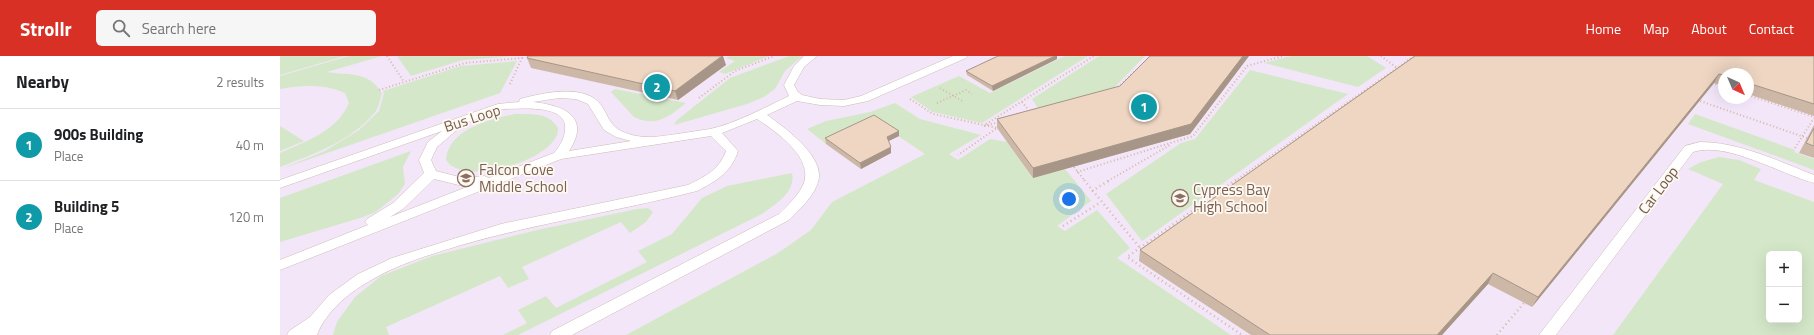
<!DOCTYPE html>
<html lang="en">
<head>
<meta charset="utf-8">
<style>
  body { margin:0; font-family:"Titillium Web",sans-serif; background:#f6f6f6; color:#202124 }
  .controls { position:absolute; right:12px; bottom:12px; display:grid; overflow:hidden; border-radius:6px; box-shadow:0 4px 16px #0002 }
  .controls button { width:36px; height:36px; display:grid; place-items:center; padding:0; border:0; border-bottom:1px solid #e0e0e0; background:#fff; color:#202124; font:20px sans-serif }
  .compass { position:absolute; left:1438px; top:12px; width:36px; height:36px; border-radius:50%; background:#fff; box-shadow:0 4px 16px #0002; rotate:136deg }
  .you { position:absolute; left:789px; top:143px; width:14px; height:14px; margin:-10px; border:3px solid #fff; border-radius:50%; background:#1a73e8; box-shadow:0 0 0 6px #1a73e833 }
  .badge { display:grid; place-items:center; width:26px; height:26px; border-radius:50%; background:#d93025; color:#fff; font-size:13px; font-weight:700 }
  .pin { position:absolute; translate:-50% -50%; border:2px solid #fff; box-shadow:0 1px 4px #0006 }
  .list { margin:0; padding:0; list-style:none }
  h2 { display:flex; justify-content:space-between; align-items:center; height:52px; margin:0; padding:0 16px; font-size:17px }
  h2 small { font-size:13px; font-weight:400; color:#757577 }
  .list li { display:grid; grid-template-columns:26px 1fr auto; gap:12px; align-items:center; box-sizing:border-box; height:72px; padding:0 16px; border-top:1px solid #e0e0e0 }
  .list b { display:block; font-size:15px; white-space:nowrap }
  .list p { margin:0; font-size:13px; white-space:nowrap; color:#757577 }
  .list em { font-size:13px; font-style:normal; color:#757577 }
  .icon { flex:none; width:22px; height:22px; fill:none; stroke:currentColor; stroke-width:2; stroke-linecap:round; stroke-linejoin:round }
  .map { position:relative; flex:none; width:1534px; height:279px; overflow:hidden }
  header { display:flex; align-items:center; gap:24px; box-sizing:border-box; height:56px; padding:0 20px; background:#d93025; color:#fff }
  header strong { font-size:19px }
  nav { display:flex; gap:22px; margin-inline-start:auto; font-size:14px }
  .search { width:280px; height:36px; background:#f6f6f6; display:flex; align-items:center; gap:10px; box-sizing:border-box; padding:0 14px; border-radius:6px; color:#757577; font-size:15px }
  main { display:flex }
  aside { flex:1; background:#fff }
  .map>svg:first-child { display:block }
</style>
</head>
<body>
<header>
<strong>Strollr</strong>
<div class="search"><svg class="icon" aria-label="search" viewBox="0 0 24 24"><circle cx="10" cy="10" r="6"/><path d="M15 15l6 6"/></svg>Search here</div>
<nav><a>Home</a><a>Map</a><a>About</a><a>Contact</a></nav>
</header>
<main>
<aside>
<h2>Nearby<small>2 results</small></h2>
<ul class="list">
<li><span class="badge" style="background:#0f9aa8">1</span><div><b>900s Building</b><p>Place</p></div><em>40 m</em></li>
<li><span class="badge" style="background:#0f9aa8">2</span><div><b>Building 5</b><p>Place</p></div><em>120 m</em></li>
</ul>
</aside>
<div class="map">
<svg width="1534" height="279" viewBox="0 0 1534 279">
  <rect width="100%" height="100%" fill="#fbf5ea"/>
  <path fill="#f2e6f8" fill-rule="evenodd" d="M0 0H1534V279H0ZM1444 18H1468V42H1444ZM1489 198H1519V264H1489Z"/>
  <path fill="#d4e8c9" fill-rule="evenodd" d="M0 0H65L0 19Z
    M69 0H102L47 16C70 20 87 14 102 37 100 43 99 50 96 55 72 85 34 98 0 111V97C27 85 57 75 69 47L65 37C45 28 22 29 0 33V20Z
    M117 0H235L183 4 131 20Z
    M449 0H489L445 18 439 16 455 5 446 2Z
    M509 0H522L505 15 495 33 484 41 467 48 394 69 397 64 450 22Z
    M785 0H808L702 67 653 56 631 41 679 20 710 37Z
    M819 0H865L830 36 759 54 752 43Z
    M1011 0H1087L1106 12 1078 31 984 7Z
    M237 5 220 37 1 113 45 95 79 74 99 55 104 37 103 35 181 10Z
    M970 14 1068 38 862 185 826 138 901 87 915 83Z
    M335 33 406 47C390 60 376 72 354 61L331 36Z
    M615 47 640 63 701 79 669 98 678 104 710 83 727 86 753 122 785 113 811 145 777 170 785 175 817 154 850 192 837 202 951 279H346L498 197 531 174 552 146 645 98 594 64 546 88 527 73 546 65 590 56Z
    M235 58C251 58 269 56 278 72 278 74 278 78 276 81 264 105 196 126 172 110 170 109 168 106 166 104 168 73 211 63 235 58Z
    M1415 58 1515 94 1514 96 1534 103V114L1408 68Z
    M0 70 24 85 0 95Z
    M131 95 123 111 125 128 118 138 102 151 94 157 80 162 0 186V142Z
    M1439 101 1459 104 1481 113 1474 124 1534 146V279H1333L1443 128 1408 113 1421 106ZM1489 198H1519V264H1489Z
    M512 117C516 136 496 148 482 158L238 279H223L247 267 238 254 266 240 276 252 367 206 358 195 392 178 422 142 447 130Z
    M368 152 373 156 366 166 350 177 341 166 242 211 249 223 228 232 220 220 106 271 109 279H53L57 266 75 241 101 220 152 200 257 174 357 153Z"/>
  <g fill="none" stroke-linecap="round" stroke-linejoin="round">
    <g stroke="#cdbdb0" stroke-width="1">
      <path id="service" d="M524 0H537L524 11 514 29 518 36 522 39 540 43 564 44 581 40 673 0H687L686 2 588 45 564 50 540 49 517 45 487 59C504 71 541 98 539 121 537 138 520 153 509 164L292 279H270L272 275 499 158C508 149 518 140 523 129 535 103 497 76 477 63L442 77 458 95C451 117 436 125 417 135 338 155 258 167 181 189 149 199 117 208 88 226 67 238 46 256 37 279H7L9 275 30 261 49 239 78 218 112 202 221 168 408 129C426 120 439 114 446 95L431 80 281 103 0 214V204L88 169 85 166 87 163 113 147 144 117 139 104 148 86 162 75 0 132V124L218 48 239 46 240 43C262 37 305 27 321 49 328 59 329 69 341 75 361 84 376 81 397 78 408 76 419 75 430 73 454 68 486 51 509 40L504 29 514 10ZM279 42 296 43 308 48 324 74 336 81 351 85 289 95C312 60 282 49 253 46ZM223 53C239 53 282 48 285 69 286 80 281 89 274 97L209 122 204 120 183 122 156 115 151 104 157 91 178 73 180 71 179 69ZM154 123 183 130 192 129 110 161 123 153Z
        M1420 86C1459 86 1498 105 1534 119V127C1500 118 1447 85 1413 96L1276 279H1259L1405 90Z"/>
    </g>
    <path stroke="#d4baa6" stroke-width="2" stroke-dasharray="1 2.5" stroke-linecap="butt" d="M107 0 124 26
      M1101 0 1117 12
      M1432 27 1444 31
      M838 31 856 14
      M660 32 684 46
      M99 34 185 7 242 2 229 30
      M1468 39 1534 61
      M419 42 455 15 494 0
      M630 43 653 58 717 72 678 99
      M1417 44 1527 82
      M742 46 750 56
      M657 47 686 34 692 38
      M706 68 814 0
      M704 70 719 66
      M1515 92 1534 62
      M794 111 805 125
      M797 116 913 80 967 10 1003 0
      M828 125 890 89
      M955 125 1134 0"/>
    <path stroke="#d4baa6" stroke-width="2.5" stroke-dasharray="1 3.5" stroke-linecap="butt" d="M804 124 860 192
      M956 124 847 201 962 279
      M812 135 830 124
      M783 170 821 146
      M1217 279 1244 247"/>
    <use href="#service" fill="#fff" fill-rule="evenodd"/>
  </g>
  <path fill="#cdb8a8" d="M718 0H777V3L713 35 687 19 686 15Z
    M870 0H969L910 78 753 122 717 72V63L840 30Z
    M1135 0H1534V60L1468 38V18H1444V30L1434 27 1252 251 1208 228 1162 279H971L859 205 860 194Z
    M247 2 446 9 398 44 251 12Z
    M1534 69V102L1519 97Z
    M619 75V80L608 85 611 97 581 113 546 88 545 82Z"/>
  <path fill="#a79688" d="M442 0H443L446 9 398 44 395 35Z
    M775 0H777V3L713 35 712 30Z
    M963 0H969L910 78 753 122V112Z
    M1439 18 1434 27 1252 251 1258 241Z
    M619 75V80L607 86V81Z
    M611 91V97L581 113 580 107Z
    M1213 217 1208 228 1162 279H1157Z"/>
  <path fill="#eed6c3" stroke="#a79688" d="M248 0H442L395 35 247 2Z
    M718 0H775L712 30 686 15Z
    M870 0H963L911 68 753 112 717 63 840 30Z
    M1135 0H1534V48L1468 27V18H1444V19L1439 18 1258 241 1213 217 1157 279H990L860 194Z
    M594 59 619 75 607 81 611 91 580 107 545 82Z
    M1534 72V90L1526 87Z"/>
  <defs>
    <g id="school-ring" transform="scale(0.9)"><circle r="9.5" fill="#fef9f0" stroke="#8d6e63" stroke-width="1.5"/><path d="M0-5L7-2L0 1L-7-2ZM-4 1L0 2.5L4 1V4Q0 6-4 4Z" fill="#8d6e63"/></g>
  </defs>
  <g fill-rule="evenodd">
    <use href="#school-ring" x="186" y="122"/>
    <use href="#school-ring" x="900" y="142"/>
  </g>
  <g text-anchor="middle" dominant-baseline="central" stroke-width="3.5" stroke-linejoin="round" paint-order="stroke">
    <g font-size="15" fill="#745d4f" stroke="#fef9f0">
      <text transform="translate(192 62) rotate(-18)">Bus Loop</text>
      <text transform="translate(1378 134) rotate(-53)">Car Loop</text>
    </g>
    <g font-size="15" fill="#785e54" stroke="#fef9f0" text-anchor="start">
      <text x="199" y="113">Falcon Cove<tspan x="199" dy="17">Middle School</tspan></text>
      <text x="913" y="133">Cypress Bay<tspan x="913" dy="17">High School</tspan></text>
    </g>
  </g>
</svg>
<div class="controls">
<button>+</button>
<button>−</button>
</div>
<svg class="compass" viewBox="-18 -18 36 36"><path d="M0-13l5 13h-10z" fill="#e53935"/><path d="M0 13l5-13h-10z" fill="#757577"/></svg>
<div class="you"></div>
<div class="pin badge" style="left:864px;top:51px;background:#0f9aa8">1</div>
<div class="pin badge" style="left:377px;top:31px;background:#0f9aa8">2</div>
</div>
</main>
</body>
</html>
